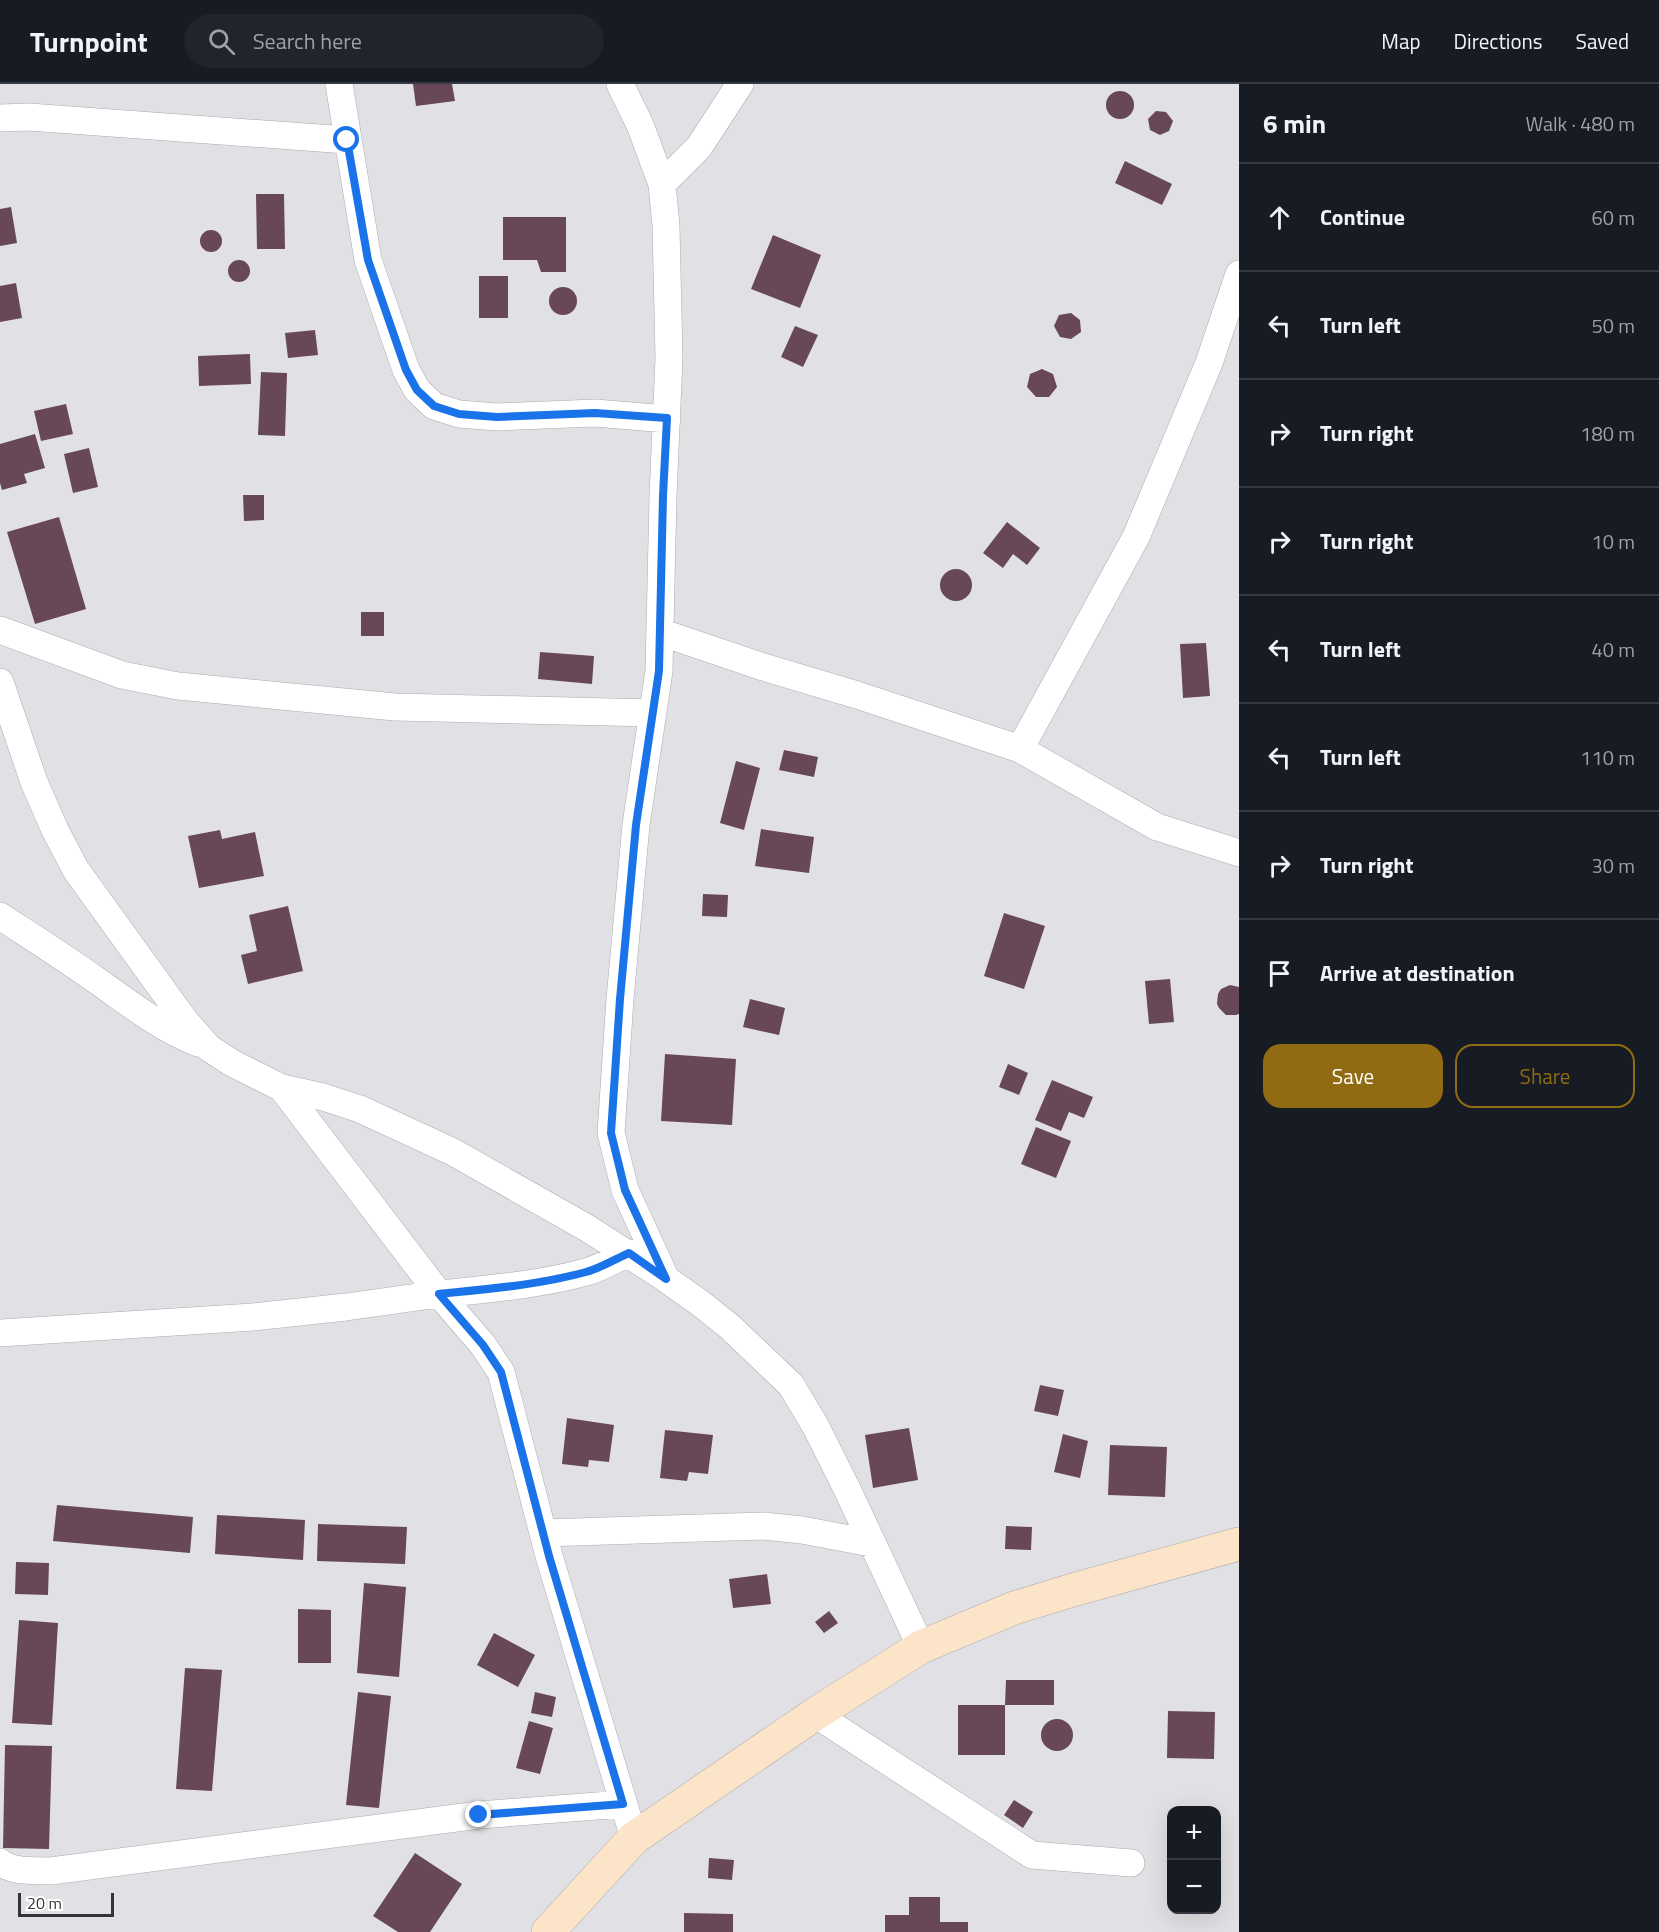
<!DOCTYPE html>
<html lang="en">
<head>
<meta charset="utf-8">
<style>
  body { margin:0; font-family:"Titillium Web",sans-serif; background:#20242c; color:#f1f3f6 }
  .controls { position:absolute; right:18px; bottom:18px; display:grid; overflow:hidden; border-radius:12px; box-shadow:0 6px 24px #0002 }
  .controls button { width:54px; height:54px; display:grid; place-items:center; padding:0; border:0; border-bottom:2px solid #363941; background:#171b24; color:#f1f3f6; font:30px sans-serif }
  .scale { position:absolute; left:18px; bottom:15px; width:96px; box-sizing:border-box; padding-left:6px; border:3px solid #343436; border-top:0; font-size:16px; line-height:21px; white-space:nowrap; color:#343436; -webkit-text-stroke:4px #fff; paint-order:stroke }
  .stop { position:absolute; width:18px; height:18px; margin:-14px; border:4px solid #1a73e8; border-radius:50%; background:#fff }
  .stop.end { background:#1a73e8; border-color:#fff; box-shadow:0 2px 6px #0008 }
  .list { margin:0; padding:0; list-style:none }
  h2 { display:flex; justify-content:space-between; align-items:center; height:78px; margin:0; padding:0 24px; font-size:26px }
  h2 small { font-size:20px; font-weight:400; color:#9ea1a6 }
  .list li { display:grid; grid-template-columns:39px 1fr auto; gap:18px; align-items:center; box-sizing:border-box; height:108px; padding:0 24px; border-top:2px solid #363941 }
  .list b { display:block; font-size:22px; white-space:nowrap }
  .list em { font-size:20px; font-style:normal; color:#9ea1a6 }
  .actions { display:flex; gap:12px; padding:18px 24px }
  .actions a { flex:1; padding:14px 0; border:2px solid #916b11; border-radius:18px; text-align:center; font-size:21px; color:#916b11 }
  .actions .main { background:#916b11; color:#fff }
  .icon { flex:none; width:33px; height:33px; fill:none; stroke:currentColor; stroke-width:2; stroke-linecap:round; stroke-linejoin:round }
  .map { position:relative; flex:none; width:1239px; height:1848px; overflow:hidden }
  header { display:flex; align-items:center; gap:36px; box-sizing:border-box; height:84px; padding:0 30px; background:#171b24; border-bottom:2px solid #363941 }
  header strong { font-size:28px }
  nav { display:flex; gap:33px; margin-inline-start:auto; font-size:21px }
  .search { width:420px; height:54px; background:#20242c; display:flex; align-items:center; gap:15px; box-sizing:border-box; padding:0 21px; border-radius:33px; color:#9ea1a6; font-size:22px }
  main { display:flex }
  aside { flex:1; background:#171b24 }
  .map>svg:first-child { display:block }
</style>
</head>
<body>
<header>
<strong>Turnpoint</strong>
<div class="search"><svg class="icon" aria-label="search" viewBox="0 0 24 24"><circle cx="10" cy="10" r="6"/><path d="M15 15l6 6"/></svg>Search here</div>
<nav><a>Map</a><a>Directions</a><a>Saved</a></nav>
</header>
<main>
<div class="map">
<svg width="1239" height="1848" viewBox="0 0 1239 1848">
  <rect width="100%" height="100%" fill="#e1e1e5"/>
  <path fill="#674758" d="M413 0H452L455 17 416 22Z
    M1106 21a14 14 0 1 1 28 0a14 14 0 1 1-28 0Z
    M1156 27 1166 28 1173 37 1169 47 1160 51 1150 46 1148 35Z
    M1125 77 1172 100 1162 121 1115 99Z
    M256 110H284L285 165H257Z
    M11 123 17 159 0 162V125Z
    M503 133H566V188H541L537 176H503Z
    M200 157a11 11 0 1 1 22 0a11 11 0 1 1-22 0Z
    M773 151 821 171 800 224 751 205Z
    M228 187a11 11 0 1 1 22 0a11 11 0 1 1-22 0Z
    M479 192H508V234H479Z
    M16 199 22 234 0 238V202Z
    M549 217a14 14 0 1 1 28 0a14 14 0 1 1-28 0Z
    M1071 229 1080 236 1081 248 1071 255 1060 253 1054 242 1059 231Z
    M795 242 818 251 803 283 781 273Z
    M315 246 318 271 288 274 285 249Z
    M250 270 251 300 199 302 198 272Z
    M1042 285 1053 290 1057 303 1049 313H1036L1027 303 1030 290Z
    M261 288 287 289 285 352 258 351Z
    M66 320 73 350 41 357 34 327Z
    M35 350 45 384 24 390 27 399 2 406 0 399V360Z
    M89 364 98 403 73 409 64 370Z
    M243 411H264V436L244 437Z
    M59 433 86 525 35 540 7 448Z
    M1007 438 1040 464 1027 481 1013 470 1003 484 983 469Z
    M940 501a16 16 0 1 1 32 0a16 16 0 1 1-32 0Z
    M361 528H384V552H361Z
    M1206 559 1210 612 1183 614 1180 560Z
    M540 568 594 572 592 600 538 595Z
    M784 666 818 673 814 693 779 686Z
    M736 677 760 684 744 746 720 739Z
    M761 745 814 753 809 789 755 782Z
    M220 746 222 755 255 748 264 792 199 804 188 752Z
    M703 810 728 811 727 833 702 832Z
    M288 822 303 887 248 900 241 871 257 867 249 831Z
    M1004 829 1045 842 1024 905 984 892Z
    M1170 895 1174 938 1149 940 1145 897Z
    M1230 901 1239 903V930L1236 931H1226L1219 924 1217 920 1218 910 1221 905Z
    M750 915 785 924 779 951 743 943Z
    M665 970 736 975 732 1041 661 1037Z
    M1008 980 1028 989 1019 1011 999 1003Z
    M1052 996 1093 1013 1084 1034 1069 1028 1061 1047 1035 1036Z
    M1036 1043 1071 1057 1056 1094 1021 1080Z
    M1040 1301 1064 1306 1058 1332 1034 1327Z
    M567 1334 614 1341 609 1378 589 1376 588 1383 562 1380Z
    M909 1344 918 1396 873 1404 865 1351Z
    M665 1346 713 1351 708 1390 689 1388 687 1397 660 1394Z
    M1063 1350 1088 1357 1080 1394 1054 1388Z
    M1110 1361 1167 1363 1165 1413 1108 1411Z
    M57 1421 193 1433 190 1469 53 1457Z
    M217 1431 305 1436 303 1476 215 1470Z
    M318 1440 407 1443 405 1480 317 1477Z
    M1006 1442 1032 1443 1031 1466 1005 1465Z
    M16 1478 49 1479 48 1511 15 1510Z
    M767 1490 771 1520 733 1524 729 1495Z
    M364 1499 406 1503 399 1593 357 1589Z
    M298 1525 331 1526V1579H298Z
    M829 1527 838 1539 824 1549 815 1538Z
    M19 1536 58 1539 52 1641 12 1639Z
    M494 1549 535 1571 518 1603 477 1581Z
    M185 1584 222 1586 212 1707 176 1705Z
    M1006 1596H1054V1621H1005V1671H958V1621H1005Z
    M358 1608 391 1612 379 1724 346 1721Z
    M535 1608 556 1613 552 1633 531 1629Z
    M1168 1627 1215 1628 1214 1675 1167 1674Z
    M1041 1651a16 16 0 1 1 32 0a16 16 0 1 1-32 0Z
    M529 1637 553 1644 540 1690 516 1684Z
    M5 1661 52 1662 49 1765 3 1764Z
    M1014 1716 1033 1728 1023 1744 1004 1731Z
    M415 1769 462 1800 430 1848H398L373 1832Z
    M709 1774 734 1776 732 1796 708 1794Z
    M909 1813H940V1838H968V1848H885V1831H909Z
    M684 1829 733 1830V1848H684Z"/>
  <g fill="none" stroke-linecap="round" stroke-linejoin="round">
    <g stroke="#acacb0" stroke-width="28">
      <path id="street" d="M339 0 368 176 406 286 417 306 434 322 459 330 497 333 595 329 667 335
        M620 0 640 41 662 100 666 142 669 274 663 412 659 587 636 741 620 915 611 1049 625 1106 666 1195 700 1219 730 1243 791 1301 816 1343 847 1405 921 1563
        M0 34 29 33 347 56
        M662 100 699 63 740 0
        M0 546 122 591 178 602 395 623 653 629
        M660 548 760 582 857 611 1020 665 1157 743 1239 769
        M0 598 34 698 55 746 76 786 185 937 209 964 232 979 282 1004 323 1013 360 1025 453 1068 587 1144 665 1194
        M1020 665 1136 453 1209 279 1239 190
        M0 832C32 853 65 874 96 896 129 919 160 944 198 959
        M282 1004 439 1210C488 1205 539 1201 586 1188 601 1184 615 1175 629 1169
        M0 1249 253 1233 346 1223 439 1210 483 1261 501 1288 549 1472 634 1754
        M543 1449 763 1442 802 1446 871 1459
        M815 1630 1032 1771 1131 1779
        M0 1778C14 1789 34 1786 51 1787L479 1731 623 1720"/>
    </g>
    <g stroke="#acacb0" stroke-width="34">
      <path id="secondary" d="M548 1848 634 1754 815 1630 921 1563 1014 1524 1076 1505 1239 1460"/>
    </g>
    <use href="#street" stroke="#fff" stroke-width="27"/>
    <use href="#secondary" stroke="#fbe4c7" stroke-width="33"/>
  </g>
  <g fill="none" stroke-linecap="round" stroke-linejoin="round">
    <path stroke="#1a73e8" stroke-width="8" d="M347 56 368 176 406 286 417 306 434 322 459 330 497 333 595 329 667 334 663 412 659 587 636 741 620 915 611 1049 625 1106 666 1195 629 1169C615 1175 601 1184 586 1188 539 1201 488 1205 439 1210L483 1261 501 1288 549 1472 623 1720 479 1731"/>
  </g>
</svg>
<div class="controls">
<button>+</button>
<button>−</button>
</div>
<div class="scale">20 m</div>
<div class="stop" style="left:347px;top:56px"></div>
<div class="stop end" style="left:479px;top:1731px"></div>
</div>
<aside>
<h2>6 min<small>Walk · 480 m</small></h2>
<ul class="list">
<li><svg class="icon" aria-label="ahead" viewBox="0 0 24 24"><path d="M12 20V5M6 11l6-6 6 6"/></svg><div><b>Continue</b></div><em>60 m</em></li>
<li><svg class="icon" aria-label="left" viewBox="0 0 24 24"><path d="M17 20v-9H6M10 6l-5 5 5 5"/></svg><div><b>Turn left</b></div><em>50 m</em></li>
<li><svg class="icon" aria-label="right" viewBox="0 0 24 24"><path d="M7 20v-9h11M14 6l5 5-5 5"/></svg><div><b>Turn right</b></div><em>180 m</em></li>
<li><svg class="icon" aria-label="right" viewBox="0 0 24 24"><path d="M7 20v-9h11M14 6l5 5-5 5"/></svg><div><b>Turn right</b></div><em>10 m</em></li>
<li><svg class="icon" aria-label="left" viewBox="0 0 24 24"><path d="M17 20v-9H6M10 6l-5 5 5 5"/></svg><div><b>Turn left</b></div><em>40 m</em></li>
<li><svg class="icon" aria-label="left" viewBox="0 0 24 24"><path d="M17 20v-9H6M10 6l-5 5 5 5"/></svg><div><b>Turn left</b></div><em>110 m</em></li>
<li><svg class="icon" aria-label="right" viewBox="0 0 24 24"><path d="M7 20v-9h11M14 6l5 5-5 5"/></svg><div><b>Turn right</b></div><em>30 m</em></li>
<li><svg class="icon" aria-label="arrive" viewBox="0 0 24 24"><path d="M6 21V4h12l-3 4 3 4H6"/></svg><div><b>Arrive at destination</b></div></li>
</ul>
<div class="actions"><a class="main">Save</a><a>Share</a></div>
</aside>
</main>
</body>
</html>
